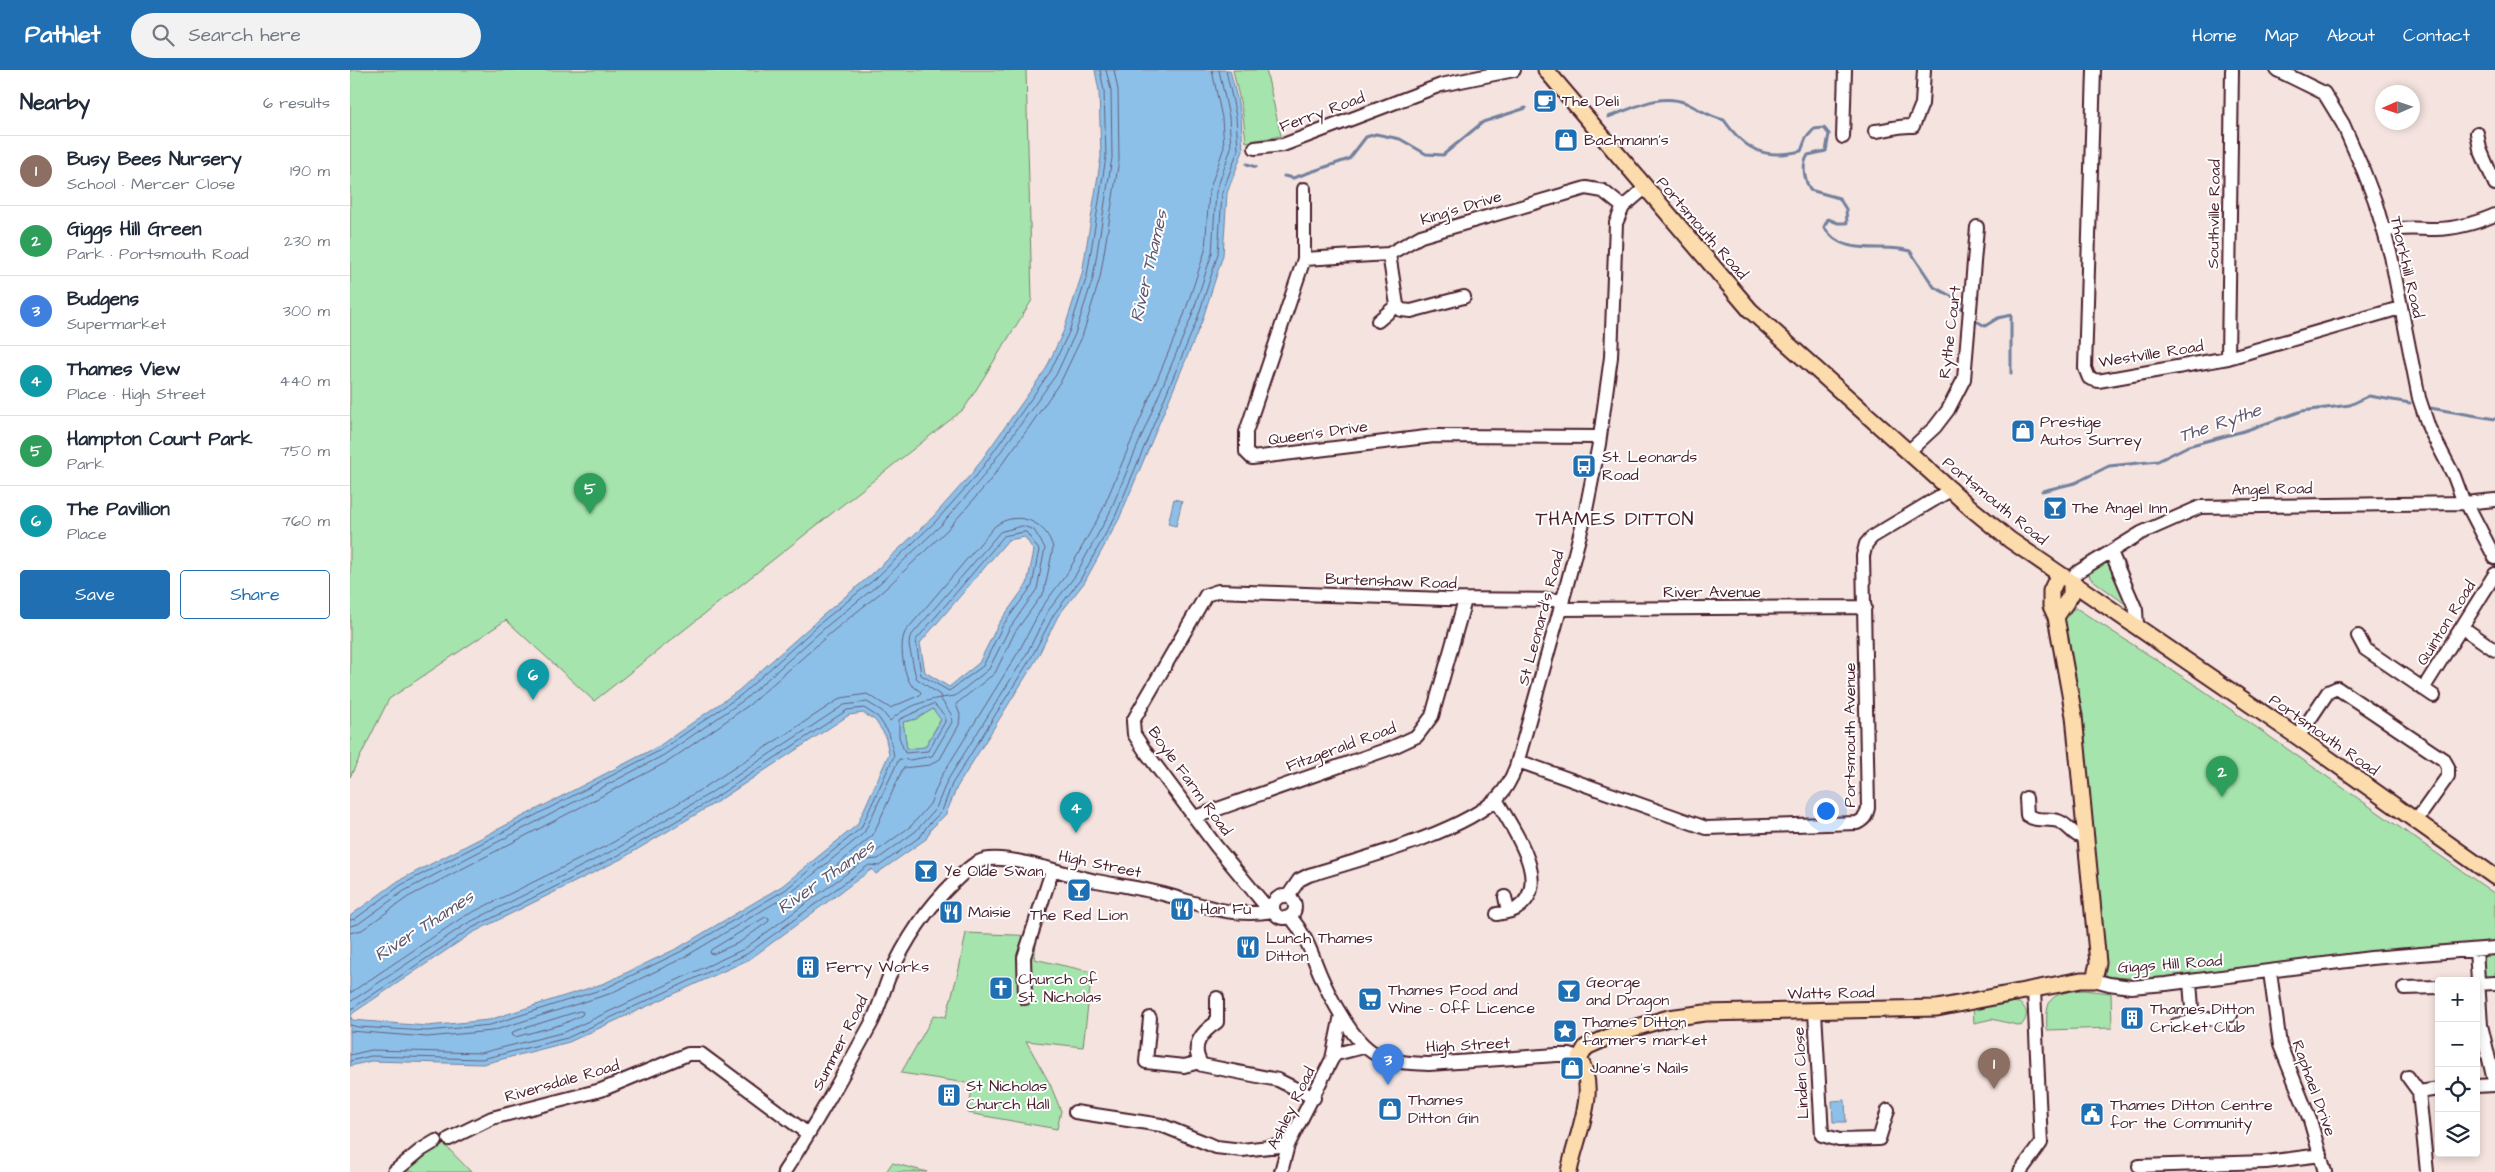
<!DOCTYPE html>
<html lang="en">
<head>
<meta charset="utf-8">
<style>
  body { margin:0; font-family:"Architects Daughter",sans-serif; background:#f2f2f3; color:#1f2937 }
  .controls { position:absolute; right:15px; bottom:15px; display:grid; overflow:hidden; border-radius:5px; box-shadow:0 2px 8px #0003 }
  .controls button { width:45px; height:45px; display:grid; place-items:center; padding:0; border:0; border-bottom:1px solid #e0e1e3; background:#fff; color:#1f2937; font:25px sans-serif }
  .compass { position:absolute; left:2025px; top:15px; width:45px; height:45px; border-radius:50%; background:#fff; box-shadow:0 2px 8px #0003; rotate:267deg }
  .you { position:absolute; left:1475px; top:740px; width:18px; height:18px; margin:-12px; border:4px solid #fff; border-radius:50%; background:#1a73e8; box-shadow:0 0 0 8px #1a73e833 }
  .badge { display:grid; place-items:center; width:32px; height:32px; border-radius:50%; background:#1f6fb2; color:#fff; font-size:16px; font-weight:700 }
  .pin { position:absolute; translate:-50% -41px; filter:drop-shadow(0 1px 2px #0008) }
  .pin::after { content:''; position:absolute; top:26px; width:18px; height:15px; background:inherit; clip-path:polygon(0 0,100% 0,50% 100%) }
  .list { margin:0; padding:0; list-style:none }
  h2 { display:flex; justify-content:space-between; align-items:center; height:65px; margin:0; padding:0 20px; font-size:21px }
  h2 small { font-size:16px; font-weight:400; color:#747a83 }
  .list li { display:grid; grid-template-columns:32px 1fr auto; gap:15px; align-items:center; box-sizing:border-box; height:70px; padding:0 20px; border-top:1px solid #e0e1e3 }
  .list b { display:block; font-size:19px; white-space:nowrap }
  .list p { margin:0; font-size:16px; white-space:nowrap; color:#747a83 }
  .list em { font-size:16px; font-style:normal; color:#747a83 }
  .actions { display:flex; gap:10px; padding:15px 20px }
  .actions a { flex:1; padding:11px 0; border:1px solid #1f6fb2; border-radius:5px; text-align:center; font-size:18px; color:#1f6fb2 }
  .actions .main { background:#1f6fb2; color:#fff }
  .icon { flex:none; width:28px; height:28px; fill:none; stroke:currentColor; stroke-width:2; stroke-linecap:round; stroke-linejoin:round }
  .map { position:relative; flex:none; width:2145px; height:1102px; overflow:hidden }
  header { display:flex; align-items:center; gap:30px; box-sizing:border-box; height:70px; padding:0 25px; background:#1f6fb2; color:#fff }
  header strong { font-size:24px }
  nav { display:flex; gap:28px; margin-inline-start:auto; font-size:18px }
  .search { width:350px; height:45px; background:#f2f2f3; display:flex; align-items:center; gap:12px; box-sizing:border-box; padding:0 18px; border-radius:28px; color:#747a83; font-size:19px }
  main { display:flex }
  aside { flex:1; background:#fff }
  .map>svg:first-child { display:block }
</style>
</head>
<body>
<header>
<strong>Pathlet</strong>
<div class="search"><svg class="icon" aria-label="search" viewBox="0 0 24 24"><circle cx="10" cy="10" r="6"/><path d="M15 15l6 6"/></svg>Search here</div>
<nav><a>Home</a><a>Map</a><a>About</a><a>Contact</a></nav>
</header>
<main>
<aside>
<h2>Nearby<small>6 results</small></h2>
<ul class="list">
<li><span class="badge" style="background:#8d6e63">1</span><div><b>Busy Bees Nursery</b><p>School · Mercer Close</p></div><em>190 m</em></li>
<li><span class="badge" style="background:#2e9e5b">2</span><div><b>Giggs Hill Green</b><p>Park · Portsmouth Road</p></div><em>230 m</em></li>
<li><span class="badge" style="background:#3f7fe0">3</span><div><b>Budgens</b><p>Supermarket</p></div><em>300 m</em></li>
<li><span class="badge" style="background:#0f9aa8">4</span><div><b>Thames View</b><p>Place · High Street</p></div><em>440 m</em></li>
<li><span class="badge" style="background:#2e9e5b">5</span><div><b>Hampton Court Park</b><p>Park</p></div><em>750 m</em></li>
<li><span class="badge" style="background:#0f9aa8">6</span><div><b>The Pavillion</b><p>Place</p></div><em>760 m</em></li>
</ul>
<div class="actions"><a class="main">Save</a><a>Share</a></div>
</aside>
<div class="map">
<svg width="2145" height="1102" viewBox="0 0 2145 1102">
  <rect width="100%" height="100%" fill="#f4e3de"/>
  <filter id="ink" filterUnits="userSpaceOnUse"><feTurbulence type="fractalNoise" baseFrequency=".02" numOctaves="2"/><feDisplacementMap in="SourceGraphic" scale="10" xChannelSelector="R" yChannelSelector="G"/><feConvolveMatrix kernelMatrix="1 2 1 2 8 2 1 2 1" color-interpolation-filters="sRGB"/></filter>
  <g filter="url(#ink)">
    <path fill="#a5e4ad" stroke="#78826c" d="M0 0H676L682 230 614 339 244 631 156 550 39 629 0 707Z
      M883 0H916L931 66 896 72 893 45Z
      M1755 492 1760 494 1776 530 1774 533 1740 508 1739 503Z
      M1726 538 1850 618 2145 824V873C2107 875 2069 877 2031 881 1941 891 1850 913 1759 907L1755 903 1754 895 1733 656 1713 552 1718 542Z
      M583 639 591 649 575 677 557 679 553 652 566 649Z
      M616 863 687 866 684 889 742 902 733 977 676 971 700 1014 711 1041 707 1059 618 1043 623 1014 551 1003 584 945 596 947 609 899Z
      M2133 884H2145V907L2135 908Z
      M1733 920 1761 923 1762 958 1697 960C1695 927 1701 923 1733 920Z
      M1662 932 1669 933C1679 940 1678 947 1671 956L1642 949 1624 953 1623 937Z
      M93 1073 121 1102H54Z
      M542 1093 577 1102H536Z"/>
    <path fill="#8dc0e9" stroke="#72809d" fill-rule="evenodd" d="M745 0H880L891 45 893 81 877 123 873 185 852 251 769 449 734 513 708 546 686 590 607 717 596 744 581 759 576 769 526 804 522 799 400 889 219 972 133 994 21 991 0 996V846L48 811 309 676 388 621 471 547 521 505 583 447 623 402 696 299 714 260 732 204 751 87 749 21ZM675 467 684 481 677 514 649 553 629 593 599 617 575 602 570 573 658 470ZM583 639 591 650 575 677 557 679 553 652 566 649ZM513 643 525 650 535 665 539 684 507 755 432 816 328 878 255 913 139 950 77 956 2 950 1 946 3 943 122 863 271 789 365 733 499 645Z
      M824 429 832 431 826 456 818 454Z
      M1495 1030 1496 1052H1483L1482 1031Z"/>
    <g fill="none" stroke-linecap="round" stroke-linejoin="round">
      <path stroke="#655f77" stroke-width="1" d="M673 456 684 460 695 478 687 519 659 559 639 599 605 626 591 628 590 625 566 608 559 575 560 567 650 462Z
        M676 462 689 480 682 516 653 555 633 596 599 621 571 605 566 570 654 466Z
        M584 634 595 646V652L578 681 555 683 549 667V650Z
        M416 847 419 848V851L390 872 363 884 360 883 361 880Z
        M0 850 5 849 51 815 311 680 391 625 474 550 525 509 586 451 627 405 700 302 719 262 737 206 756 87 754 21 750 0
        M0 856 8 854 54 821 314 685 394 630 478 555 529 514 591 455 631 409 706 305 725 264 743 208 762 88 761 20 756 0
        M0 863 12 860 58 827 319 691 399 635 483 561 534 520 597 460 638 413 680 356 712 309 732 267 750 208 769 90 768 20 764 0
        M0 923 113 847 262 773 355 717 491 628 517 624 540 638 570 625 571 622C566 618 561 616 559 611 553 599 549 574 555 562L645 456C668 439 697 452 703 478L694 522 665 562 645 603 606 634 610 645 609 655 590 689 580 695 553 698 523 765 486 796V799L489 800 513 783 527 781 561 756 580 734 591 707 669 581 692 537 718 502 752 441 834 245 855 181 859 121 874 77 872 48 862 0
        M0 932 116 854 266 779 359 724 494 635 517 632 532 641 540 651C552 638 574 631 590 628L601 644 602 652 582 686 560 690 549 689 514 763 438 825 333 888 259 924 142 961 77 967 0 961
        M0 940 120 859 269 785 363 729 497 640 514 638 528 647 539 663 544 686 511 758 435 820 330 882 256 918 140 955 77 961 8 957 0 955
        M230 941 233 942 232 945 213 954 165 967 162 965 163 962Z
        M0 985 21 980 131 983 215 962 394 879 515 790 528 789 566 761 586 738 597 711 676 585 698 541 725 506 759 444 841 248 862 183 866 122 881 78 879 47 869 0
        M0 991 21 986 132 989 217 968 397 884 519 795 529 796 571 766 577 756 592 741 602 714 681 588 704 544 730 510 765 447 847 250 868 184 872 123 888 80 886 46 876 0"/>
      <path stroke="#72809d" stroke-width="3" d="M1258 47C1283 39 1309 22 1336 33 1349 39 1360 47 1374 50 1395 80 1414 90 1451 81L1456 68 1464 59 1474 58 1479 64 1476 81 1458 85C1451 96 1455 110 1460 120L1489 128 1496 139 1497 153H1488L1478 149 1474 157C1492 188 1532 173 1560 181L1584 217 1601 226 1613 240
        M897 94 906 97
        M934 106 943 108 999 89 1016 67 1026 64 1050 69 1076 84 1093 85 1133 52 1176 38
        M1628 252 1635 256 1648 248 1661 245V303
        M2080 338 2145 349
        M1692 421 1725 413 1759 396 1808 391 1838 376 1894 361 1952 341 2000 335 2019 326 2060 333"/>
      <g stroke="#4a1f2b" stroke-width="16">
        <path id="minor" d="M1744 0 1735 298 1739 308 1748 311 1878 288 2050 238
          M1927 0 1974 23 1993 54 2014 102 2025 131 2041 186 2069 328 2079 358 2104 406 2114 433
          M1525 61C1539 60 1549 55 1563 56L1572 34 1574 0
          M2127 63 2130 79 2145 114
          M1493 67 1495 0
          M905 78 933 75 1091 15 1164 0
          M954 119V189L896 362V382L902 388 1084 366 1250 367
          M2034 161C2051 157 2067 159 2085 159 2105 159 2126 153 2145 145
          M1039 184 1047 235 1051 240 1061 241 1114 227
          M954 189 1039 184 1071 166 1236 118 1253 121 1273 137
          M1028 251 1047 235
          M1878 288 1882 0
          M1558 382 1585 357 1598 340 1614 309 1627 157
          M2116 432 2145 488
          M1761 482 1786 540 1787 556
          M1721 512 1726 503 1791 463 1850 437 2114 433 2145 430
          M1210 539 1515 537
          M2112 557 2145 580
          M2008 566 2015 579 2084 626
          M2073 619 2145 504
          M1948 667 1978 622 1987 618 2094 690 2098 697V706L2066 751
          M1168 691 1356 758 1507 753C1515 749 1516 746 1518 738L1513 486 1516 474 1522 467 1602 419
          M1676 728 1677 745C1686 752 1697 748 1708 751 1717 754 1720 761 1727 765L1735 766
          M1146 729C1161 757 1205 815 1166 839 1161 842 1153 843 1147 844
          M845 747 1041 678 1067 666 1082 646 1115 530
          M923 837a11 11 0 1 1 22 0a11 11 0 1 1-22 0Z
          M938 826 949 810 959 805C1008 790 1115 762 1149 726 1157 718 1162 707 1166 697L1216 518 1235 445 1249 374 1261 287 1266 153 1273 137 1295 118
          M1155 827 1158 841
          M923 835 914 834 866 776 795 681 784 664 783 651 856 525 868 521 1094 529 1213 530
          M940 846C957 867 960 880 970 904 976 918 983 932 991 945 1015 986 1032 993 1079 994L1206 985H1220L1229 989
          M2126 880 2131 955 2145 1015
          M1920 902 1930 975 1960 1050 1975 1102
          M1744 910 1759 914 1781 917 1816 914 2021 888 2145 878
          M1840 912 1843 951
          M2126 914 2145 913
          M2054 918 2089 917
          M675 928 674 887 702 801
          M867 928V952C852 962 839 976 852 995L928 1010 964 1028
          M1465 942 1472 1065 1489 1070 1529 1069 1538 1040
          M800 948 796 992 834 996 850 992
          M1826 955 1881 945
          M982 989 986 984 1013 977
          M2058 1007 2069 1022 2077 1102
          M2126 1016 2144 1015
          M2069 1022 2089 1019
          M725 1042 811 1055 866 1077 892 1080 938 1075
          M99 1069 142 1048 251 1020 338 984H351L458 1064
          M1789 1096 1916 1092 1971 1085
          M44 1102 71 1080 86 1071
          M434 1102C466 1054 494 1003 522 952 529 938 533 922 539 907 555 871 577 838 605 811 615 802 625 790 639 789 665 786 718 805 746 811 768 815 791 818 813 824 854 835 880 848 923 841
          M931 1102 938 1075 982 989 991 945
          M1670 1102 1691 1073 1684 920"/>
      </g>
      <g stroke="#4a1f2b" stroke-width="19">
        <path id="major" d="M1196 0 1400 240 1622 439 1660 470 1948 667 2145 807
          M1706 547 1721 525V512
          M1219 1102C1225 1067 1250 1022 1229 989L1236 977 1270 962 1319 948 1355 943 1587 938 1731 910H1744L1748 893 1724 646 1706 547 1701 536V521L1709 504"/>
      </g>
      <use href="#minor" stroke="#fff" stroke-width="12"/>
      <use href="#major" stroke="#fcdcac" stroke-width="15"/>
    </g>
  </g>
  <defs>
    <g id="cafe-square" transform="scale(1.25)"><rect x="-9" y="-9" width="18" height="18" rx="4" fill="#1f6fb2" stroke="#fff"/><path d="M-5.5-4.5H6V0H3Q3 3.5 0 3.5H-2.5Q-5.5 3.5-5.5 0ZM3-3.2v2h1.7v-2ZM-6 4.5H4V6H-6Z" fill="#fff"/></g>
    <g id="shop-square" transform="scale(1.25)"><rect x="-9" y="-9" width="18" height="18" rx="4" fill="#1f6fb2" stroke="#fff"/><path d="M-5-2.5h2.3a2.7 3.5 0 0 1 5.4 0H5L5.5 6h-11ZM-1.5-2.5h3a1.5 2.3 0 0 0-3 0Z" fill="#fff"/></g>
    <g id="bus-square" transform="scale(1.25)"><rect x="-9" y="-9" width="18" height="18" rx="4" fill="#1f6fb2" stroke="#fff"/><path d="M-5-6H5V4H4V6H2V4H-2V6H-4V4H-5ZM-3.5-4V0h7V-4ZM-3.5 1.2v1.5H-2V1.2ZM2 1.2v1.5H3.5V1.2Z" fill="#fff"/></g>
    <g id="bar-square" transform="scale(1.25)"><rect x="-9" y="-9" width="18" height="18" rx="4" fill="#1f6fb2" stroke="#fff"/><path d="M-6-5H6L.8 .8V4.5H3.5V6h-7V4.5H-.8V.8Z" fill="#fff"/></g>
    <g id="restaurant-square" transform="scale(1.25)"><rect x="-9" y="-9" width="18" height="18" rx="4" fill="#1f6fb2" stroke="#fff"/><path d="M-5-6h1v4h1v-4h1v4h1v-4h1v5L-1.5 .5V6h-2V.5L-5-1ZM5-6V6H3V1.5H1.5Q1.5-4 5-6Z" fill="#fff"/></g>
    <g id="building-square" transform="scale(1.25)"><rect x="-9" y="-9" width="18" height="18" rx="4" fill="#1f6fb2" stroke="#fff"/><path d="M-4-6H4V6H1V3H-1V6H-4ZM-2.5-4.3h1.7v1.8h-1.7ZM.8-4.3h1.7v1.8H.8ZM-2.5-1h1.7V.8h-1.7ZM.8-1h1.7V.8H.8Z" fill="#fff"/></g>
    <g id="church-square" transform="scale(1.25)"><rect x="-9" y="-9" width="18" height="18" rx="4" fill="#1f6fb2" stroke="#fff"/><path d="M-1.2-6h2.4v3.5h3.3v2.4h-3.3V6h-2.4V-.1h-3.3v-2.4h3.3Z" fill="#fff"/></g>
    <g id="supermarket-square" transform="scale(1.25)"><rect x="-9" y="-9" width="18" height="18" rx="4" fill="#1f6fb2" stroke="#fff"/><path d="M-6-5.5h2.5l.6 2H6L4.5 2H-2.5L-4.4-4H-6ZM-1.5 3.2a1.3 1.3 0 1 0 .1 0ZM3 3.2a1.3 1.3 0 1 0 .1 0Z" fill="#fff"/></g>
    <g id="sight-square" transform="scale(1.25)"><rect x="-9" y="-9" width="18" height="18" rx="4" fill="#1f6fb2" stroke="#fff"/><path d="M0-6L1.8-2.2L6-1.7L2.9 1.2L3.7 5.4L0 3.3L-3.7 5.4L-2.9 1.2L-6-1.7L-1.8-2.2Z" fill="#fff"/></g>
    <g id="civic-square" transform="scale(1.25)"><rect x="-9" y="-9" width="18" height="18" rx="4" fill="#1f6fb2" stroke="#fff"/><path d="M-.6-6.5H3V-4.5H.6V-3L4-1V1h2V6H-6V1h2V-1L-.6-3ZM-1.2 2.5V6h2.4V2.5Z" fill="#fff"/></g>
  </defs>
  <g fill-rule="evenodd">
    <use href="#cafe-square" x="1195" y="31"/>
    <use href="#shop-square" x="1216" y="70"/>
    <use href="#shop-square" x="1673" y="361"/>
    <use href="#bus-square" x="1234" y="396"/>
    <use href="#bar-square" x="1705" y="438"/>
    <use href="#bar-square" x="576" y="801"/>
    <use href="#bar-square" x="729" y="820"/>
    <use href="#restaurant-square" x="832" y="839"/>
    <use href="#restaurant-square" x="601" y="842"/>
    <use href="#restaurant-square" x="898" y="877"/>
    <use href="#building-square" x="458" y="897"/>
    <use href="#church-square" x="651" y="918"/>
    <use href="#bar-square" x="1219" y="921"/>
    <use href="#supermarket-square" x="1020" y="929"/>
    <use href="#building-square" x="1782" y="948"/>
    <use href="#sight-square" x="1215" y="961"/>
    <use href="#shop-square" x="1222" y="998"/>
    <use href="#building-square" x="599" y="1025"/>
    <use href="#shop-square" x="1040" y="1039"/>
    <use href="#civic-square" x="1742" y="1044"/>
  </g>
  <g text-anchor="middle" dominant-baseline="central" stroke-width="4" stroke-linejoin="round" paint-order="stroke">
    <g font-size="16" fill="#4a1f2b" stroke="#fff" text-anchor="start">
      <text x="1212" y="31">The Deli</text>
      <text x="1234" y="70">Bachmann's</text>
      <text x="1690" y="352">Prestige<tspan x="1690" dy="18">Autos Surrey</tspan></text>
      <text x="1252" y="387">St. Leonards<tspan x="1252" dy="18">Road</tspan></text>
      <text x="1722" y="438">The Angel Inn</text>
      <text x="594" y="801">Ye Olde Swan</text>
      <text x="850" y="839">Han Fu</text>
      <text x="618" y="842">Maisie</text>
      <text x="729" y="845" text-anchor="middle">The Red Lion</text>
      <text x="916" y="868">Lunch Thames<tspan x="916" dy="18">Ditton</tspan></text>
      <text x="476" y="897">Ferry Works</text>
      <text x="668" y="909">Church of<tspan x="668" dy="18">St. Nicholas</tspan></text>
      <text x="1236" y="912">George<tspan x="1236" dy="18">and Dragon</tspan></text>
      <text x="1038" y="920">Thames Food and<tspan x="1038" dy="18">Wine - Off Licence</tspan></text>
      <text x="1800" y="939">Thames Ditton<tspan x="1800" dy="18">Cricket Club</tspan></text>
      <text x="1232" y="952">Thames Ditton<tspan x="1232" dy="18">farmers market</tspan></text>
      <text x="1240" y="998">Joanne's Nails</text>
      <text x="616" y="1016">St Nicholas<tspan x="616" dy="18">Church Hall</tspan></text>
      <text x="1058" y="1030">Thames<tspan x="1058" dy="18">Ditton Gin</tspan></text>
      <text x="1760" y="1035">Thames Ditton Centre<tspan x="1760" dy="18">for the Community</tspan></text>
    </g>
    <g font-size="16" fill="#4a1f2b" stroke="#fff">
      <text transform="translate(972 42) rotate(-20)">Ferry Road</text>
      <text transform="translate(1111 138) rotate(-17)">King's Drive</text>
      <text transform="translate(1864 144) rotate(-89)">Southville Road</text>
      <text transform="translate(1352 158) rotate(49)">Portsmouth Road</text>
      <text transform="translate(2057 197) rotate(77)">Thorkhill Road</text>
      <text transform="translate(1600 262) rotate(-83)">Rythe Court</text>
      <text transform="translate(1801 284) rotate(-9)">Westville Road</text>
      <text transform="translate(968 363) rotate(-8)">Queen's Drive</text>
      <text transform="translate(1922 419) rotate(-1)">Angel Road</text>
      <text transform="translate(1645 431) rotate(39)">Portsmouth Road</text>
      <text transform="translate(1041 511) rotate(2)">Burtenshaw Road</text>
      <text x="1362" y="522">River Avenue</text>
      <text transform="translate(1191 548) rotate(-75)">St Leonard's Road</text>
      <text transform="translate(2096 553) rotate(-58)">Quinton Road</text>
      <text transform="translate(1500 665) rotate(-90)">Portsmouth Avenue</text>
      <text transform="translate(1974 665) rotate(35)">Portsmouth Road</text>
      <text transform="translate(991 677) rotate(-20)">Fitzgerald Road</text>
      <text transform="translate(840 711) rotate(54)">Boyle Farm Road</text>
      <text transform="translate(750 794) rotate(12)">High Street</text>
      <text transform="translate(1820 894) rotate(-4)">Giggs Hill Road</text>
      <text transform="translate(1481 923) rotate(-1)">Watts Road</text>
      <text transform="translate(490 973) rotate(-63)">Summer Road</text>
      <text transform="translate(1118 975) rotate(-3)">High Street</text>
      <text transform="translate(1451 1003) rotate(-93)">Linden Close</text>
      <text transform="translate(212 1011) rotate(-16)">Riversdale Road</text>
      <text transform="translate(1964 1018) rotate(70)">Raphael Drive</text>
      <text transform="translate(941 1038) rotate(-64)">Ashley Road</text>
    </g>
    <g font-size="18" font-style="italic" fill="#61576e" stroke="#fff">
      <text transform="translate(799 196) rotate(-77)">River Thames</text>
      <text transform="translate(1870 353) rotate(-19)">The Rythe</text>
      <text transform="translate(476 807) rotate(-35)">River Thames</text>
      <text transform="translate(74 856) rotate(-33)">River Thames</text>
    </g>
    <g font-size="19" letter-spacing="1" fill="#4a1f2b" stroke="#fff">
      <text x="1265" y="449">THAMES DITTON</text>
    </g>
  </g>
</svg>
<div class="controls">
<button>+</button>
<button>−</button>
<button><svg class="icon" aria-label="locate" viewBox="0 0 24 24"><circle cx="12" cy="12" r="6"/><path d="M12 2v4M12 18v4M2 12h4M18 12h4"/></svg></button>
<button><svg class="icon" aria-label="layers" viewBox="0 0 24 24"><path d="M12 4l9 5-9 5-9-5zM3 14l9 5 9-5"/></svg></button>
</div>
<svg class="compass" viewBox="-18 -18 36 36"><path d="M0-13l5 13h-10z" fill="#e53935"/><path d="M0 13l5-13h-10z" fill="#747a83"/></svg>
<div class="you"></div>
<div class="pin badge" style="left:1644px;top:1019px;background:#8d6e63">1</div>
<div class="pin badge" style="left:1872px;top:727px;background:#2e9e5b">2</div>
<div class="pin badge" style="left:1038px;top:1015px;background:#3f7fe0">3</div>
<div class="pin badge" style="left:726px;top:763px;background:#0f9aa8">4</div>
<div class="pin badge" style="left:240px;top:444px;background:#2e9e5b">5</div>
<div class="pin badge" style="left:183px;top:630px;background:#0f9aa8">6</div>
</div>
</main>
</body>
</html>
